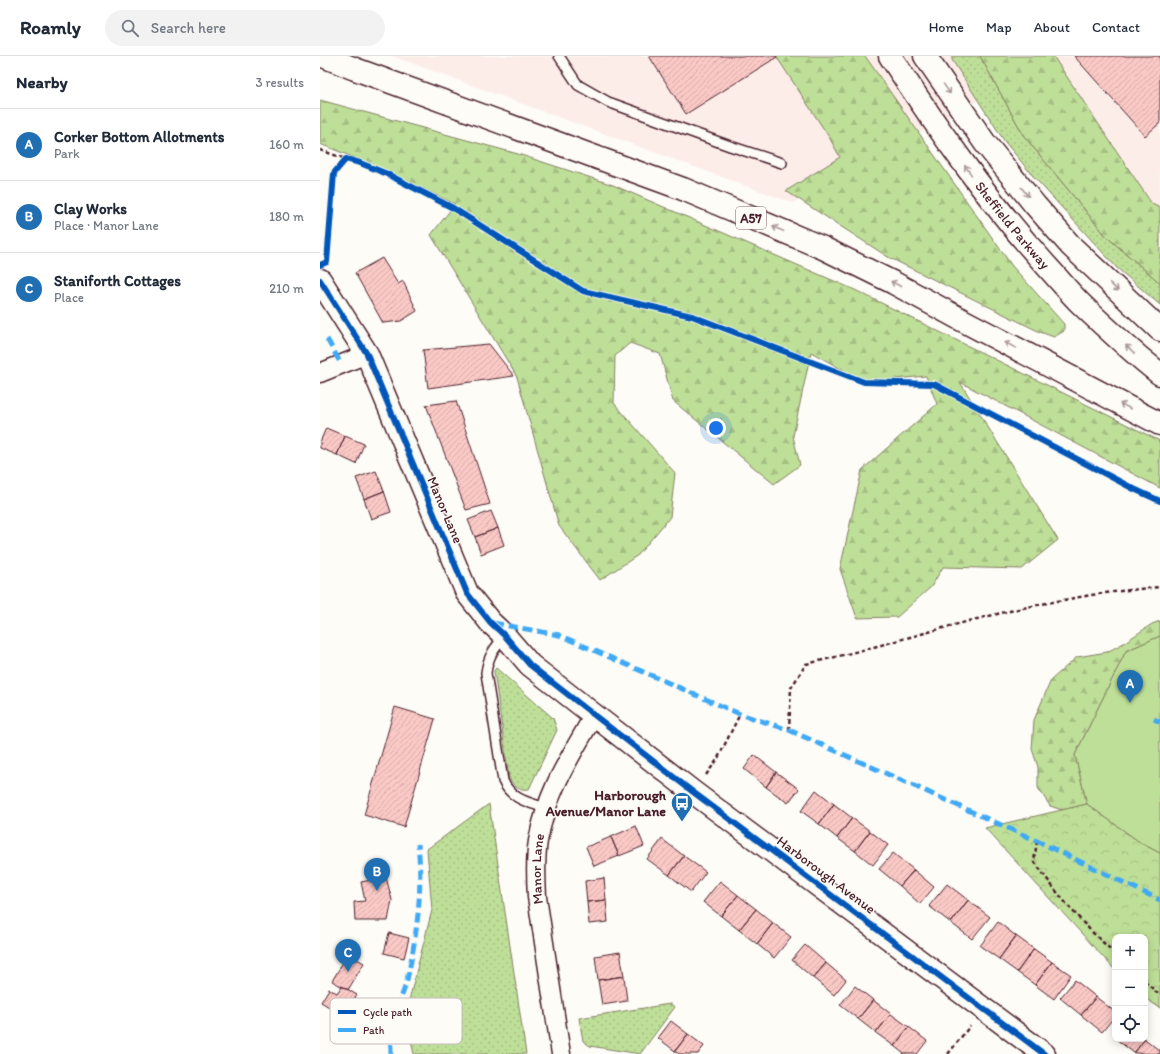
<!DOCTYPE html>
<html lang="en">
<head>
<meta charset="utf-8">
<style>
  body { margin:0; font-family:Itim,sans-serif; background:#f2f2f3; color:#1f2937 }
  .controls { position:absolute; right:12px; bottom:12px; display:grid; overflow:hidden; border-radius:8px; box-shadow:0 2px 10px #0003 }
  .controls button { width:36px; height:36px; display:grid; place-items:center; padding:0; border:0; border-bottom:1px solid #e0e1e3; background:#fff; color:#1f2937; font:20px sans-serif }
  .you { position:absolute; left:396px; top:372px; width:14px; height:14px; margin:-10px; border:3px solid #fff; border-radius:50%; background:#1a73e8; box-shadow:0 0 0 6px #1a73e833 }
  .badge { display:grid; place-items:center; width:26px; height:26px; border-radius:50%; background:#1f6fb2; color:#fff; font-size:13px; font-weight:700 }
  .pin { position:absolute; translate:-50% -33px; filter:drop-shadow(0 1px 2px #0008) }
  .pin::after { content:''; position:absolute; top:21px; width:14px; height:12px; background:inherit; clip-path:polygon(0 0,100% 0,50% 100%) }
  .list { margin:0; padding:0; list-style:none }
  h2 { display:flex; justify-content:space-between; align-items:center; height:52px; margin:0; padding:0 16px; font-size:17px }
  h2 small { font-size:13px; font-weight:400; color:#747a83 }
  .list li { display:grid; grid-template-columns:26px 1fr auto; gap:12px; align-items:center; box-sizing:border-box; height:72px; padding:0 16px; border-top:1px solid #e0e1e3 }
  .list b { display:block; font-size:15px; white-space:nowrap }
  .list p { margin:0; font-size:13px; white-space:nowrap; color:#747a83 }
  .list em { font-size:13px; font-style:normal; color:#747a83 }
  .icon { flex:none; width:22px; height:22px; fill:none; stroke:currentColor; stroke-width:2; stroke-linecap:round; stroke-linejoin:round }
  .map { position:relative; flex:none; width:840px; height:998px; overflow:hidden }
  header { display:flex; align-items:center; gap:24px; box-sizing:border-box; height:56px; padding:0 20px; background:#fff; border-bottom:1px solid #e0e1e3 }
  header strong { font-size:19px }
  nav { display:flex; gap:22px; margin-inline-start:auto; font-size:14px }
  .search { width:280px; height:36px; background:#f2f2f3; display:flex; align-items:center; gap:10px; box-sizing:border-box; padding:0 14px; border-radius:22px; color:#747a83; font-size:15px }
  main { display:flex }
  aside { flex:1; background:#fff }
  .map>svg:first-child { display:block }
</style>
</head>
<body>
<header>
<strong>Roamly</strong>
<div class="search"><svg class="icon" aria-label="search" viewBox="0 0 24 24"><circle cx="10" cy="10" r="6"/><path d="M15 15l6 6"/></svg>Search here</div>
<nav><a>Home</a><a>Map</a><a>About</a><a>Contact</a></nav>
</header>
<main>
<aside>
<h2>Nearby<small>3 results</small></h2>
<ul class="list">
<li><span class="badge">A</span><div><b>Corker Bottom Allotments</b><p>Park</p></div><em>160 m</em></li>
<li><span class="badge">B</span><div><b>Clay Works</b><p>Place · Manor Lane</p></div><em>180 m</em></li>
<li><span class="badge">C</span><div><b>Staniforth Cottages</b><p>Place</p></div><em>210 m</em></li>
</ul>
</aside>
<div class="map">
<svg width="840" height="998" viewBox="0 0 840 998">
  <defs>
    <pattern id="grass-dots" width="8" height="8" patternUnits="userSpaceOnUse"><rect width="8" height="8" fill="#bedf98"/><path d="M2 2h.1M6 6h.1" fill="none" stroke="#a5bf83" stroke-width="1.8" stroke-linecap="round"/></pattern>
    <pattern id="forest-firs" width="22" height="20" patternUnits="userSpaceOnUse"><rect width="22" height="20" fill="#bedf98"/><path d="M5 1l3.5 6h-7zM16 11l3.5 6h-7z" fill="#a5bf83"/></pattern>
    <pattern id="park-crowns" width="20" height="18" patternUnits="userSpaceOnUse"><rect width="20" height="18" fill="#bedf98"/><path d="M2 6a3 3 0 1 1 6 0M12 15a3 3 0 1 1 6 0" fill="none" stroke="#a5bf83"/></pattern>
    <pattern id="building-hatch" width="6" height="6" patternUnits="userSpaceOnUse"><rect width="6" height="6" fill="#fac9c6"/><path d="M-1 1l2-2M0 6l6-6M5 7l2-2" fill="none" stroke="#d8acaa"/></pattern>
  </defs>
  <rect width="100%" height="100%" fill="#fdfcf7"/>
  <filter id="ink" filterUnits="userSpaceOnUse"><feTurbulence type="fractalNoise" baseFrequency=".025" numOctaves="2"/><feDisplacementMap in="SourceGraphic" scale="8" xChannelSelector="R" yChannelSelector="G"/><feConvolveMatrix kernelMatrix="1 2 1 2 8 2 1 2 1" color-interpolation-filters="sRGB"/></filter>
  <g filter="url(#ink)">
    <path fill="#fcede8" d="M72 0H840V152L832 148 734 3 473 147Z"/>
    <path fill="url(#grass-dots)" stroke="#847f62" d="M632 0H660L704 80 787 181 840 227V249L797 212 713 120 685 86 632 4Z
      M176 612 233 662 237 674 209 733C198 734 195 732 189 722L174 615Z
      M169 748 206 998H94L85 960 112 854 107 793Z
      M350 948 355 951 320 998 270 990 263 985 259 962Z"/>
    <path fill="url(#forest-firs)" stroke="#847f62" d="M456 0H545L692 210 744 268V275L734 281 720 276 568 201 466 135 520 101 509 81Z
      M660 0H733L832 148 840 152V227L787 181 704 80Z
      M0 44 198 98 293 129 535 234 840 385V432L640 326 738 484 702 513 623 511 611 531 577 561 537 562 520 513 542 414 617 348 606 320 544 326 491 296 473 380 480 409 454 428 353 345 340 298 310 287 295 300 294 347 355 417 350 461 318 499 280 524 239 470 197 321 111 179 135 148 53 109 0 88Z
      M840 565V580L806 595 755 699 767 748 742 754 730 750 718 732V711L712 693 714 664 731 624 757 601 787 596 802 588 832 568Z"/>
    <path fill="url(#park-crowns)" stroke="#847f62" d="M767 748 821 787 840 797V952L825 942V881H795V914L665 772Z"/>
    <path fill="#bedf98" stroke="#847f62" d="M840 580V797L821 787 767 748 755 699 806 595Z"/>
    <path fill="url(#building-hatch)" stroke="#4a1f2b" d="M329 0H456L457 1 366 58Z
      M754 0H840V67L825 80Z
      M62 202 78 228 83 225 97 255 81 265 63 267 35 217Z
      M169 288 194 320 108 332 103 294Z
      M136 345 170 448 146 454 106 349Z
      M6 372 25 380 17 399 0 392V386Z
      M25 380 44 388 36 408 17 399Z
      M56 415 64 435 44 443 36 422Z
      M64 435 71 456 51 463 44 443Z
      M171 455 178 472 155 481 148 464Z
      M178 472 184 489 161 498 155 481Z
      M75 651 115 663 84 771 44 759Z
      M434 699 456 716 446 731 424 713Z
      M456 716 479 733 468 747 446 731Z
      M496 734 514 748 499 768 481 755Z
      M514 748 532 762 517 782 499 768Z
      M532 762 550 775 535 795 517 782Z
      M316 770 324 790 299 800 291 781Z
      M550 775 568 789 553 809 535 795Z
      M291 781 299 800 274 810 266 791Z
      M342 783 364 800 349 819 327 803Z
      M573 797 594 814 580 830 559 813Z
      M364 800 386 816 371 836 349 819Z
      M594 814 614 831 600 848 580 830Z
      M66 821 72 844 68 865H35L34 846 45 845 41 826Z
      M284 822 286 844 267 846 265 825Z
      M400 825 418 839 401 860 383 846Z
      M627 828 648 844 631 867 609 850Z
      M418 839 436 853 419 874 401 860Z
      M286 844 288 866 269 868 267 846Z
      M648 844 670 861 652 883 631 867Z
      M436 853 453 867 437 888 419 874Z
      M678 866 696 880 679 903 660 890Z
      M453 867 471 881 454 902 437 888Z
      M69 877 89 882 84 902 64 897Z
      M696 880 714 893 697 916 679 903Z
      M485 889 506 907 493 922 472 904Z
      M714 893 732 906 715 929 697 916Z
      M300 896 304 920 278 924 275 900Z
      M28 898 44 907 28 934 12 925Z
      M732 906 751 919 734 943 715 929Z
      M506 907 526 924 514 939 493 922Z
      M304 920 307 945 282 949 278 924Z
      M755 924 776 941 761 959 740 942Z
      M22 930 37 939 24 960 1 946 9 933 17 937Z
      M535 930 553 944 538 963 520 949Z
      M776 941 795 956V960L782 976 761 959Z
      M553 944 571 958 556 977 538 963Z
      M571 958 589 971 574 990 556 977Z
      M351 965 368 978 355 995 338 982Z
      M589 971 607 985 597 998H584L574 990Z
      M368 978 384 990 378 998H359L355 995Z
      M796 983 825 982V983L814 997Z
      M825 983 840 995V998L814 997Z"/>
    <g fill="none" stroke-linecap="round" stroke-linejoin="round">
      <g stroke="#4a1f2b" stroke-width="12">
        <path id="service" d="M239 0 258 29 288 46 410 90 462 107
          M185 580C174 593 168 600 166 617L183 725C191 743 208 746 225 752"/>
      </g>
      <g stroke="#4a1f2b" stroke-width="21">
        <g id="minor">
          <path d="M0 317 47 298"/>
          <path id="s1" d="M241 998 217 841C216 823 215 803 218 785 227 735 249 703 274 659"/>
        </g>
      </g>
      <g stroke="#4a1f2b" stroke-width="25">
        <path id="tertiary" d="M0 224 47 298 147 537 170 566 185 580 210 609 274 659 373 736 724 998"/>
      </g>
      <g stroke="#4a1f2b" stroke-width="25">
        <g id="trunk">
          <path d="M3 0 35 13 363 133 503 192 574 227 642 264 840 368"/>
          <path id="s2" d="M570 0C619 75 671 149 732 216 741 226 750 237 760 247 786 272 812 296 840 318"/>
          <path d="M605 0 665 87 715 149 751 190 840 274"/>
        </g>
      </g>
      <path stroke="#4a1f2b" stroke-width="2.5" stroke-dasharray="4 3" stroke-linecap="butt" d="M0 94 26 103
        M469 674 471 632 486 608C574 588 660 558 749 543 779 537 809 534 840 531
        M386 719 397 704 420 658
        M717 785 714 805C737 838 764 871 795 897
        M825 925 840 940
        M628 998 650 970"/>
      <use href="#service" stroke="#fdfcf7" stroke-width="9"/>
      <use href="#minor" stroke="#fdfcf7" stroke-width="18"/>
      <use href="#tertiary" stroke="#fdfcf7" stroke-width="22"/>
      <use href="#trunk" stroke="#fdfcf7" stroke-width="22"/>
      <path stroke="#3fa9f5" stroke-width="5" stroke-dasharray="10 5" stroke-linecap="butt" d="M7 283 21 308
        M173 567 239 579 420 658 469 674 717 785 840 844
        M834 663 840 666
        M71 998C71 989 70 979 71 971 74 955 83 940 87 924 97 879 103 834 98 788"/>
      <g stroke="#fdfcf7" stroke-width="8">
        <path id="cycleway" d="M0 209 7 206 14 117 26 103 40 107 65 117 133 152 263 235 372 260 544 326 614 328 814 433 840 445
          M0 224 47 298 147 537 170 566 185 580 210 609 274 659 373 736 724 998"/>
      </g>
      <use href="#cycleway" stroke="#0057b8" stroke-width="6"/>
    </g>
    <defs><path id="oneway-shaft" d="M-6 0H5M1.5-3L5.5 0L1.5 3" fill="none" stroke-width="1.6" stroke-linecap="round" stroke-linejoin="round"/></defs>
    <g stroke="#ac999b">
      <use href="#oneway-shaft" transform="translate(627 33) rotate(55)"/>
      <use href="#oneway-shaft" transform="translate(648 114) rotate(-125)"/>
      <use href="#oneway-shaft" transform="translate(705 136) rotate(51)"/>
      <use href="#oneway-shaft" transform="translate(458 173) rotate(-157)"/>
      <use href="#oneway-shaft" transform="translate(576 228) rotate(-152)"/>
      <use href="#oneway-shaft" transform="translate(794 231) rotate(43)"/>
      <use href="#oneway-shaft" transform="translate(690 289) rotate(-152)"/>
      <use href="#oneway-shaft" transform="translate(810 293) rotate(-138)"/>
      <use href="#oneway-shaft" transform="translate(805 350) rotate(-152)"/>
    </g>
  </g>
  <defs>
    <g id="bus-pin" transform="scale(1.15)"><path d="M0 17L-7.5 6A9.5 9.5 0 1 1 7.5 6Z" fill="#1f6fb2" stroke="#fdfcf7"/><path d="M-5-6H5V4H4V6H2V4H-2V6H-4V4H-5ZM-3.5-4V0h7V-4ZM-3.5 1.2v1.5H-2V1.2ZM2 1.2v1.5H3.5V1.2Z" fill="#fff"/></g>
  </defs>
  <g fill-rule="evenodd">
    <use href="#bus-pin" x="362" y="747"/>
  </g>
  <g text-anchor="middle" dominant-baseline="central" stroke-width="3" stroke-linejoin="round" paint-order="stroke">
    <rect fill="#fdfcf7" stroke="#806168" stroke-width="1" x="416" y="151" width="30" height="22" rx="3"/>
    <g font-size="13" font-weight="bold" fill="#4a1f2b">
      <text x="431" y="162">A57</text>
    </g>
    <g font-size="14" fill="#4a1f2b" stroke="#fdfcf7">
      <text stroke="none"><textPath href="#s2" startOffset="209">Sheffield Parkway</textPath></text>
      <text transform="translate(125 454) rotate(67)">Manor Lane</text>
      <text stroke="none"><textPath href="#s1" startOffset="187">Manor Lane</textPath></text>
      <text transform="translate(506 819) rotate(37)">Harborough Avenue</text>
    </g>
    <g font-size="14" font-weight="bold" fill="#4a1f2b" stroke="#fdfcf7" text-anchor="end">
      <text x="346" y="739">Harborough<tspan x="346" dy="16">Avenue/Manor Lane</tspan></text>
    </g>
  </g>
  <rect x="10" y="942" width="132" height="46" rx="6" fill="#fdfcf7" stroke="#c7baba" stroke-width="1"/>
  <rect x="18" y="954" width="18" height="4" fill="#0057b8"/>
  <rect x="18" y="972" width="18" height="4" fill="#3fa9f5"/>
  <g font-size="11" fill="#4a1f2b">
    <text x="43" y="960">Cycle path</text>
    <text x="43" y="978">Path</text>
  </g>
</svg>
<div class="controls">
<button>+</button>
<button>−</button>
<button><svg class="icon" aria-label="locate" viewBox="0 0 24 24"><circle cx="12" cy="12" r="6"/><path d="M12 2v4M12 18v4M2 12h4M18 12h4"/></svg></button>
</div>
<div class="you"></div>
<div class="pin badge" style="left:810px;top:647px">A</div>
<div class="pin badge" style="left:57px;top:835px">B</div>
<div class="pin badge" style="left:28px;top:916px">C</div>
</div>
</main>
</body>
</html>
